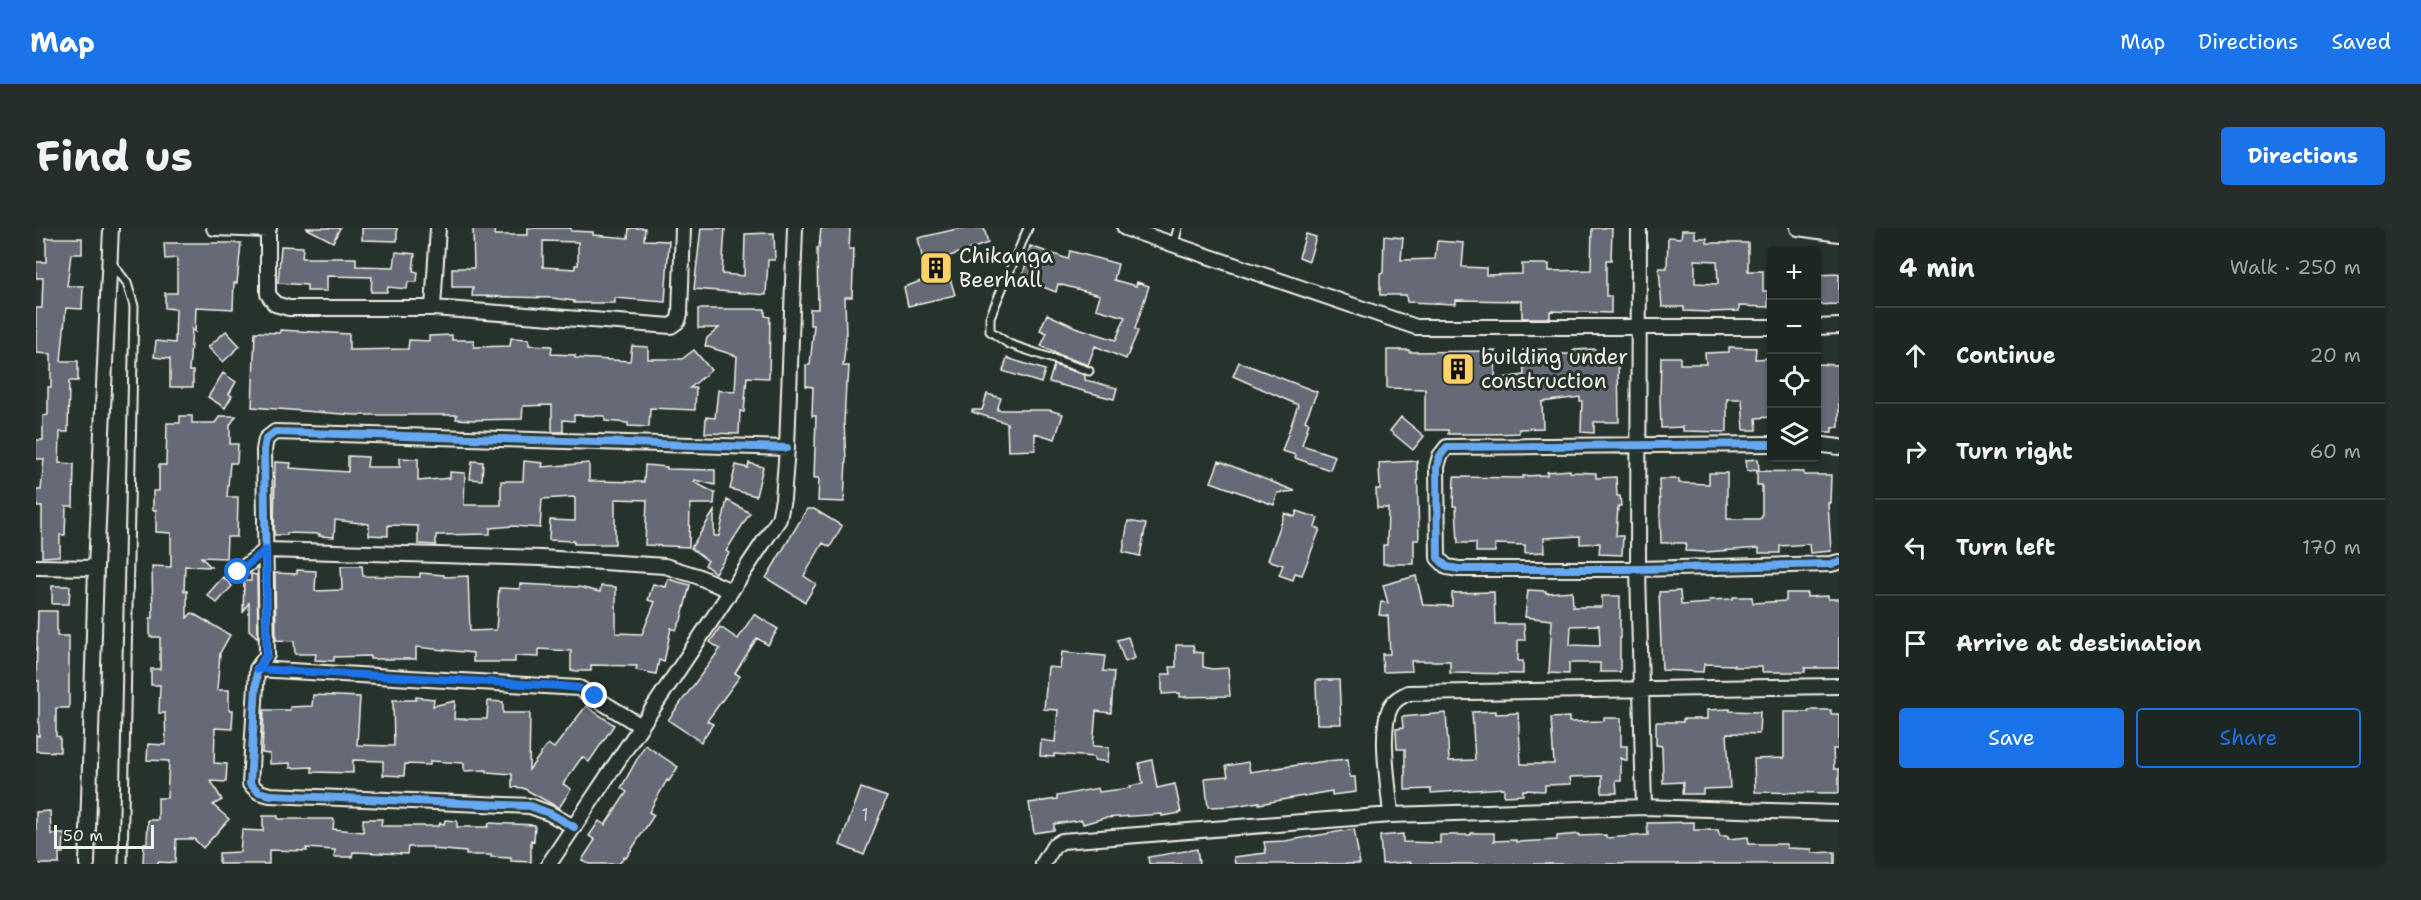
<!DOCTYPE html>
<html lang="en">
<head>
<meta charset="utf-8">
<style>
  body { margin:0; font-family:"Shantell Sans",sans-serif; background:#252e2a; color:#f1f3f6 }
  .controls { position:absolute; right:18px; top:18px; display:grid; overflow:hidden; border-radius:6px; box-shadow:0 2px 4px #0004 }
  .controls button { width:54px; height:54px; display:grid; place-items:center; padding:0; border:0; border-bottom:2px solid #3a4340; background:#1c2622; color:#f1f3f6; font:30px sans-serif }
  .scale { position:absolute; left:18px; bottom:15px; width:100px; box-sizing:border-box; padding-left:6px; border:3px solid #f4f1e8; border-top:0; font-size:16px; line-height:21px; white-space:nowrap; color:#f4f1e8; -webkit-text-stroke:4px #26332d; paint-order:stroke }
  .stop { position:absolute; width:18px; height:18px; margin:-14px; border:4px solid #1a73e8; border-radius:50%; background:#fff }
  .stop.end { background:#1a73e8; border-color:#fff; box-shadow:0 2px 6px #0008 }
  .list { margin:0; padding:0; list-style:none }
  h2 { display:flex; justify-content:space-between; align-items:center; height:78px; margin:0; padding:0 24px; font-size:26px }
  h2 small { font-size:20px; font-weight:400; color:#a0a5a5 }
  .list li { display:grid; grid-template-columns:39px 1fr auto; gap:18px; align-items:center; box-sizing:border-box; height:96px; padding:0 24px; border-top:2px solid #3a4340 }
  .list b { display:block; font-size:22px; white-space:nowrap }
  .list em { font-size:20px; font-style:normal; color:#a0a5a5 }
  .actions { display:flex; gap:12px; padding:18px 24px }
  .actions a { flex:1; padding:14px 0; border:2px solid #1a73e8; border-radius:6px; text-align:center; font-size:21px; color:#1a73e8 }
  .actions .main { background:#1a73e8; color:#fff }
  .icon { flex:none; width:33px; height:33px; fill:none; stroke:currentColor; stroke-width:2; stroke-linecap:round; stroke-linejoin:round }
  .map { position:relative; flex:none; width:1803px; height:636px; overflow:hidden; border-radius:6px }
  header { display:flex; align-items:center; gap:36px; box-sizing:border-box; height:84px; padding:0 30px; background:#1a73e8; color:#fff }
  header strong { font-size:28px }
  nav { display:flex; gap:33px; margin-inline-start:auto; font-size:21px }
  .intro { display:flex; align-items:center; justify-content:space-between; box-sizing:border-box; height:144px; padding:0 36px }
  h1 { margin:0; font-size:42px }
  .button { padding:15px 27px; border-radius:6px; background:#1a73e8; color:#fff; font-size:21px; font-weight:700 }
  main { display:flex; gap:36px; padding:0 36px }
  aside { flex:1; background:#1c2622; border-radius:6px; box-shadow:0 2px 4px #0004 }
  .map>svg:first-child { display:block }
</style>
</head>
<body>
<header>
<strong>Map</strong>
<nav><a>Map</a><a>Directions</a><a>Saved</a></nav>
</header>
<div class="intro"><h1>Find us</h1><a class="button">Directions</a></div>
<main>
<div class="map">
<svg width="1803" height="636" viewBox="0 0 1803 636">
  <rect width="100%" height="100%" fill="#26332d"/>
  <filter id="ink" filterUnits="userSpaceOnUse"><feTurbulence type="fractalNoise" baseFrequency=".0167" numOctaves="2"/><feDisplacementMap in="SourceGraphic" scale="12" xChannelSelector="R" yChannelSelector="G"/><feConvolveMatrix kernelMatrix="1 2 1 2 8 2 1 2 1" color-interpolation-filters="sRGB"/></filter>
  <g filter="url(#ink)">
    <path fill="#666976" stroke="#f4f1e8" stroke-width="1.5" fill-rule="evenodd" d="M270 0H304L297 14Z
      M326 0H361V13L326 12Z
      M437 0H459L458 7H492V0H535V3L557 4V7L592 10 593 0H609L608 12 633 13 629 74 579 70V75H538V73L516 70 436 68 437 59H416V40H438ZM507 13 542 14V37H539V41L507 39Z
      M665 0H689L686 46 708 48 709 6 738 5 739 32H732L730 67 658 61Z
      M785 0H814L813 21H818L816 69H809L810 110 807 138H813L812 155H810L808 195 810 231 808 274 782 273 783 250H778L780 188H776L777 159 770 158V137H774L778 97H774V81H782L781 20H783Z
      M925 0H948L952 15 908 30 919 67 872 78 868 59 891 51 882 10Z
      M1556 0H1576L1575 32H1570V68H1575V85L1514 83V90H1486V73L1420 72V76L1371 74 1370 67H1344V46L1347 45 1348 8 1367 10 1365 32 1399 31 1401 13 1428 15 1426 39 1450 40V47L1486 46V36H1513V43L1555 42Z
      M1646 2H1659V10H1671V15H1712V43H1727V63H1732V79L1703 78V83L1673 84 1648 83V79H1626L1623 40H1631L1632 9 1645 10ZM1659 32 1681 33 1682 56 1659 55Z
      M1270 6 1280 9 1273 33 1263 29Z
      M10 10H46V26H35L31 58H47L46 81 30 80 25 133H42V153H33L32 204H24L23 235 38 236 37 278H30L29 307H24V328L6 329V279H1L0 262H5L8 231H0V212H7V188L12 187V159H15V126L0 125V80H6L7 50H0V34H10Z
      M128 15H205L201 55H198L197 81 160 79 159 104 156 101 153 143H157V159H134V131L118 129 120 113 139 115 140 81 129 80V65H141V30L129 31Z
      M245 18 267 19 266 30H320V38L358 39 360 24 379 26 377 43 382 44 381 54H372L371 61 352 59 351 64H335L336 49 291 48V63H271V57L242 55Z
      M994 18 1032 31 1034 23 1082 36 1078 52 1100 58 1101 54 1113 58 1099 101 1102 103 1090 131 1059 118 1052 137 1021 126 1005 118 1011 105 1004 102 1011 86 1039 99 1080 112 1089 89 1060 81 1064 67 1022 56 1020 64 986 51Z
      M1803 46V76L1780 77V47Z
      M662 81H729V88L734 89 733 150 711 149 708 184 704 183 703 206 669 205 670 189 679 190 682 162 699 164 701 128 669 118 671 110 683 100H662Z
      M244 102 313 106V122L372 121 373 112 393 113V108L416 107V112H438V119L474 118 475 110 493 111V117L516 118 515 126 539 127V130L594 133 596 118 612 119V131H646L658 122 675 142 654 160H660L659 182 614 180 613 199 592 198V195L569 193V188L538 187V193L527 192V204H516V177L487 178 486 191 437 192 420 191 421 187H319L216 179 219 104 244 105Z
      M190 103 204 118 187 134 172 119Z
      M1693 119 1720 120 1719 131 1736 130V189L1720 190 1721 202H1708L1706 171H1691V204L1647 203V199L1625 200 1624 171 1625 129H1644V136H1670L1669 125 1693 124Z
      M1510 121V126H1537V122L1559 121 1560 129 1582 130 1583 194H1558V205L1545 204 1546 173H1544V169L1506 174 1507 200 1483 201V205L1459 206H1412V202H1389V161L1351 160V122H1373V124L1460 123 1459 151 1488 147 1487 122Z
      M971 130 1009 142 1005 155 967 143Z
      M1203 134 1281 164 1269 193 1273 195 1266 217 1299 228 1294 242 1259 230 1260 227 1246 223 1262 177 1197 148Z
      M1780 136 1803 137V199L1796 200V204H1780Z
      M1018 137 1049 147V152L1081 160 1078 171 1013 154Z
      M187 145 200 154 193 166 196 168 189 180 172 169Z
      M951 166 965 170 961 182H1013L1027 186 1019 211 999 205V222L972 223 971 195 936 184V182H946Z
      M144 188H156V195H179L184 188H200L194 197V216H202L201 235H194L191 269H202L201 309H191L190 330 165 329 175 339 149 338 148 363H151V390L156 385 194 407 184 425 181 462H193V482H197L196 501 179 500 178 535 191 536 190 554 175 553 186 572 177 577 193 591 167 620 158 611H140L139 635 122 634V636H107L108 615H111L112 592H122V570H131L133 533 111 532 112 516 130 517 129 485H123L124 457H115V441H124V409H114V390H117L116 338 135 339V305L120 304V282H117V263H123V237H130L131 195H144Z
      M1365 189 1388 208 1377 222 1354 203Z
      M312 228 332 229 331 239H364V230L382 231V253L414 250V244L429 245 428 277H465V253H487L488 233 507 235 506 239 553 235V253L608 254 609 237 631 239V241L679 242V257L659 252 658 254 679 265 678 276H654L653 319 609 317 611 272 579 271V316H538V313L513 312 514 292 539 293V270L537 269 506 271 504 300 477 298 454 300V306L400 307V317L382 316V298L352 297V308L333 307V296L299 292 298 309 283 308 284 306 251 305V307H238L239 234 255 235 254 240 312 244Z
      M1722 231 1723 242 1711 243 1710 232Z
      M436 233 447 234 446 252 434 251Z
      M1183 233 1259 263 1242 265 1238 277 1175 254Z
      M1381 233 1383 312H1378V336H1347V317H1351L1352 280H1341L1340 261H1344L1343 235Z
      M713 235 727 239 720 268 694 261 700 237 712 240Z
      M1534 242V244L1560 245V250L1580 249 1581 268H1584L1585 278H1582L1580 308H1587L1586 327 1563 326 1564 315 1544 316V308L1508 310 1509 324 1489 325V317L1459 316V324H1440V315H1422L1420 278H1417L1418 249 1487 250V248L1511 247V244Z
      M1721 243 1768 244V247H1795L1794 275H1792L1795 323 1774 325 1773 316 1744 318V325H1723V320L1670 324 1649 323 1650 315H1625L1623 251H1643V255L1673 256V245H1691V291H1723L1726 289V257H1721Z
      M691 272 714 285 690 323 693 325 679 345 669 337 672 333 655 320 678 283V308H683Z
      M771 281H778L806 298 794 319 787 315 768 348 780 356 769 374 730 350Z
      M1261 283 1282 290 1279 299 1284 301 1266 347 1259 345 1257 352 1243 347 1247 337 1232 332 1249 285 1259 289Z
      M1092 293 1110 296 1104 328 1087 324Z
      M305 338H326L327 348 384 349V345L408 347V349L432 348 434 403 460 402 463 360 484 361V356L543 359 564 364 565 358 580 359V405L606 406 619 374 612 372 617 356 630 359 632 351 654 357 645 392 640 402 635 400 628 434 623 432 620 446 600 442 601 438 555 437V443H535V423L503 421V429L479 428V434H437V425L380 419V431H334V428L298 429V433L279 432 280 426H259L258 413 240 412 239 345 261 346V342L280 343 279 363 306 362Z
      M215 346 221 347 222 410 213 402V374L207 385 208 353H215Z
      M1380 348 1387 377 1416 378V365L1458 364 1459 396H1488L1489 412H1482V433H1487V446L1414 445V433H1375L1376 443 1347 444 1346 426H1354L1352 388 1343 387 1345 374 1352 375 1347 357Z
      M187 349 196 358 181 375 171 367Z
      M16 358H34L33 376H16Z
      M1492 362 1510 363V365L1536 363 1537 379H1566V368H1584V444H1564V435H1533V446L1513 445 1516 392 1489 389ZM1563 397 1564 418 1534 417 1535 398Z
      M1644 363 1645 377 1674 375 1673 372 1697 371V369H1716L1717 375 1750 373V365H1771V369L1792 368V371H1803V440H1769V444H1726V439H1698V437L1668 436 1667 444 1626 442 1623 364Z
      M2 383H21V408H33V480H20V508L24 509V524L0 523V507L3 508V453H0Z
      M718 386 742 401 732 417 721 410 699 445 704 448 671 493 677 496 665 514 632 492 684 421 674 414 684 399 702 411Z
      M1092 409 1099 430 1089 434 1081 412Z
      M1140 417H1157L1158 424 1167 425V439L1176 441 1192 440 1194 468 1144 469V465L1126 466V446H1135L1134 439H1140Z
      M1026 424 1069 428 1067 443 1078 444 1075 485 1060 483 1057 518 1073 519 1072 534 1058 532V529L1018 526V529L1004 528 1005 512 1019 514 1022 482 1008 481 1012 439 1024 440Z
      M1280 452H1303L1305 496H1281Z
      M277 467 324 469 321 517 358 518 357 472H380V469L398 471 397 478 419 473 418 491H451L452 473 467 474V485H494L493 542 512 516 518 520 550 478 578 497 553 534 546 529 527 556 535 561 523 580 487 560 476 559V546L451 544V542L428 543V535L394 533V537L369 536 368 548 347 547V533L317 532V545L276 544V539L254 540V535L234 536V526L226 525 228 482H254V479L276 478Z
      M1694 481V483L1724 484 1723 506 1691 505 1694 560 1667 561V566H1646L1647 554 1627 555 1626 518 1620 517V494H1647V491H1671V482Z
      M1773 482H1795V486H1803V521H1797L1798 541H1803V565L1719 564 1718 531 1748 530V484H1773Z
      M1460 483V486L1482 485 1485 536H1518L1515 490 1533 489V494L1568 493V490H1585V518H1591V533L1585 530V553H1580L1581 565H1566V548L1534 549 1535 556 1509 557V563L1487 562V567L1468 568V560L1395 565V561L1369 562V521H1361L1360 501 1367 500 1366 489 1410 485 1413 533 1439 532 1436 484Z
      M609 517 642 539 633 553 631 552 613 584 618 587 590 630 588 629 583 636H553L546 632 559 612 553 608 563 593 569 597 591 564 585 560Z
      M1312 531 1314 549H1319L1320 564 1296 567V563L1223 576V574L1198 578 1172 579 1169 550 1192 548 1190 538 1212 534 1214 544 1290 533Z
      M1116 532 1121 560 1139 556 1145 585 1126 588V586L1068 590 1047 596 1046 592 1018 596V602L998 605 993 575 1021 571V568L1062 560 1063 564 1095 560 1094 558 1107 556 1103 535Z
      M825 560 851 569 828 627 804 617Z
      M14 583 15 606H28L27 625H23V636H0V584Z
      M227 588H242V591H298L297 601 327 604V591H346L345 598H403L404 595 408 596 409 592 421 593V599H452L453 595 499 597 498 613 495 612V634L475 633V630L455 629V627H430V624L397 621V619H372L371 626 317 624 316 629H298L299 622 270 620 271 623 233 622V636H183V625L204 624 206 602 227 603Z
      M1658 594V602H1682L1684 608H1692V611L1712 609 1713 616H1751V620L1776 621V625L1799 624V636H1375V634L1346 636 1344 608 1367 606V614L1404 615V607H1435V605H1458V613L1480 612V614L1521 612V608L1543 606V608L1570 607V610L1612 607 1611 595Z
      M1318 601 1324 636H1199L1198 629 1230 625 1228 614 1249 613Z
      M1161 621 1163 636H1113L1112 629Z"/>
    <g fill="none" stroke-linecap="round" stroke-linejoin="round">
      <g stroke="#f4f1e8" stroke-width="11">
        <path id="service" d="M992 0 954 89V103L973 116 1053 143
          M1138 15 1142 0
          M76 35 91 55 98 78 87 636"/>
      </g>
      <g stroke="#f4f1e8" stroke-width="18">
        <path id="minor" d="M178 0 232 2 233 0
          M1089 0 1380 99H1736
          M1603 0 1602 341 1608 579
          M1762 0 1803 6
          M232 2V66L239 76 253 80H397L402 0
          M397 80 635 98 642 93 644 86 647 0
          M1780 99 1803 98
          M1736 216 1411 219 1404 228 1401 239 1402 330 1411 339 1423 341H1602L1795 336 1803 334
          M1780 216 1803 219
          M0 339 60 340
          M202 344 230 322 505 330 629 338 661 348 695 363
          M221 441 543 460 605 498
          M1355 587C1353 560 1343 503 1354 480 1358 472 1364 469 1372 465L1803 458
          M538 599 513 585 494 578 234 567 223 564 214 556 221 441 231 427 228 222 230 211 239 204 751 220
          M51 636 60 340 75 0
          M513 636 743 291 747 271 751 220 759 0
          M1007 636 1018 618 1026 613 1355 587 1608 579 1803 585"/>
      </g>
      <use href="#service" stroke="#26332d" stroke-width="7"/>
      <use href="#minor" stroke="#26332d" stroke-width="14"/>
      <g stroke="#26332d" stroke-width="11">
        <path id="cycleway" d="M1736 216 1411 219 1404 228 1401 239 1402 330 1411 339 1423 341H1602L1795 336 1803 334
          M538 599 513 585 494 578 234 567 223 564 214 556 221 441 231 427 228 222 230 211 239 204 751 220"/>
      </g>
      <use href="#cycleway" stroke="#66a8f1" stroke-width="8"/>
    </g>
  </g>
  <g fill="none" stroke-linecap="round" stroke-linejoin="round" filter="url(#ink)">
    <path stroke="#1a73e8" stroke-width="8" d="M202 344 230 322 231 427 221 441 524 458 543 460 559 468"/>
  </g>
  <defs>
    <g id="building-square" transform="scale(1.725)"><rect x="-9" y="-9" width="18" height="18" rx="4" fill="#ffd166" stroke="#26332d"/><path d="M-4-6H4V6H1V3H-1V6H-4ZM-2.5-4.3h1.7v1.8h-1.7ZM.8-4.3h1.7v1.8H.8ZM-2.5-1h1.7V.8h-1.7ZM.8-1h1.7V.8H.8Z" fill="#111"/></g>
  </defs>
  <g fill-rule="evenodd">
    <use href="#building-square" x="900" y="40"/>
    <use href="#building-square" x="1422" y="141"/>
  </g>
  <g text-anchor="middle" dominant-baseline="central" stroke-width="6" stroke-linejoin="round" paint-order="stroke">
    <g font-size="18" fill="#d0cfcc">
      <text x="829" y="587">1</text>
    </g>
    <g font-size="21" fill="#f4f1e8" stroke="#26332d" text-anchor="start">
      <text x="923" y="28">Chikanga<tspan x="923" dy="24">Beerhall</tspan></text>
      <text x="1445" y="129">building under<tspan x="1445" dy="24">construction</tspan></text>
    </g>
  </g>
</svg>
<div class="controls">
<button>+</button>
<button>−</button>
<button><svg class="icon" aria-label="locate" viewBox="0 0 24 24"><circle cx="12" cy="12" r="6"/><path d="M12 2v4M12 18v4M2 12h4M18 12h4"/></svg></button>
<button><svg class="icon" aria-label="layers" viewBox="0 0 24 24"><path d="M12 4l9 5-9 5-9-5zM3 14l9 5 9-5"/></svg></button>
</div>
<div class="scale">50 m</div>
<div class="stop" style="left:202px;top:344px"></div>
<div class="stop end" style="left:559px;top:468px"></div>
</div>
<aside>
<h2>4 min<small>Walk · 250 m</small></h2>
<ul class="list">
<li><svg class="icon" aria-label="ahead" viewBox="0 0 24 24"><path d="M12 20V5M6 11l6-6 6 6"/></svg><div><b>Continue</b></div><em>20 m</em></li>
<li><svg class="icon" aria-label="right" viewBox="0 0 24 24"><path d="M7 20v-9h11M14 6l5 5-5 5"/></svg><div><b>Turn right</b></div><em>60 m</em></li>
<li><svg class="icon" aria-label="left" viewBox="0 0 24 24"><path d="M17 20v-9H6M10 6l-5 5 5 5"/></svg><div><b>Turn left</b></div><em>170 m</em></li>
<li><svg class="icon" aria-label="arrive" viewBox="0 0 24 24"><path d="M6 21V4h12l-3 4 3 4H6"/></svg><div><b>Arrive at destination</b></div></li>
</ul>
<div class="actions"><a class="main">Save</a><a>Share</a></div>
</aside>
</main>
</body>
</html>
